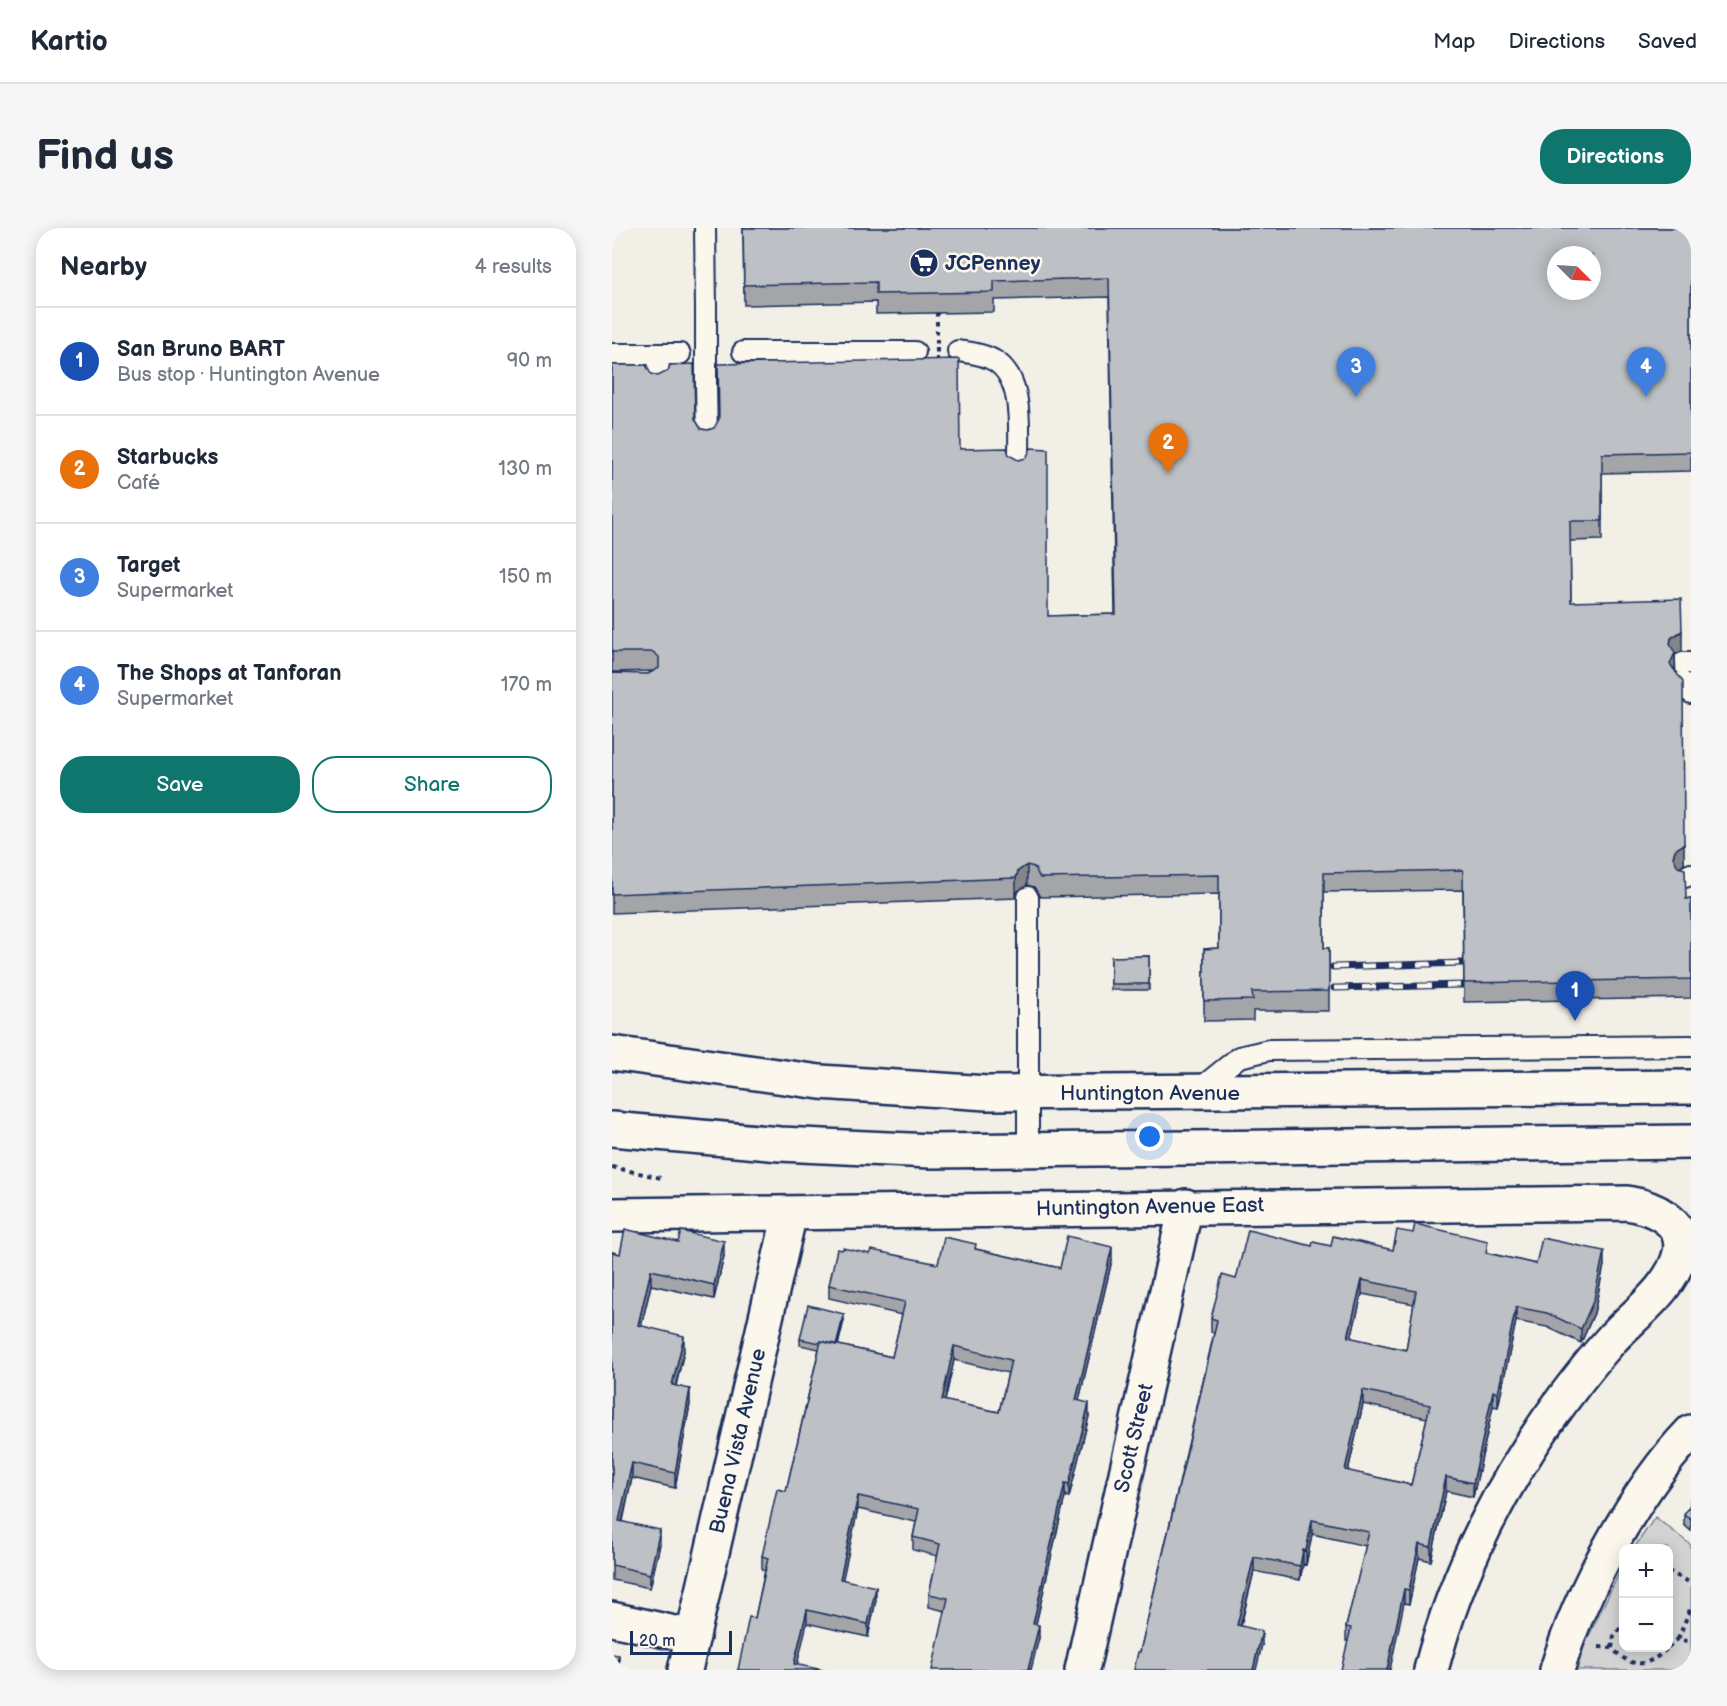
<!DOCTYPE html>
<html lang="en">
<head>
<meta charset="utf-8">
<style>
  body { margin:0; font-family:"Balsamiq Sans",sans-serif; background:#f6f6f7; color:#1f2937 }
  .controls { position:absolute; right:18px; bottom:18px; display:grid; overflow:hidden; border-radius:12px; box-shadow:0 3px 15px #0003 }
  .controls button { width:54px; height:54px; display:grid; place-items:center; padding:0; border:0; border-bottom:2px solid #e0e1e3; background:#fff; color:#1f2937; font:30px sans-serif }
  .compass { position:absolute; left:935px; top:18px; width:54px; height:54px; border-radius:50%; background:#fff; box-shadow:0 3px 15px #0003; rotate:114deg }
  .scale { position:absolute; left:18px; bottom:15px; width:102px; box-sizing:border-box; padding-left:6px; border:3px solid #1b2f5e; border-top:0; font-size:16px; line-height:21px; white-space:nowrap; color:#1b2f5e; -webkit-text-stroke:4px #fbf7ec; paint-order:stroke }
  .you { position:absolute; left:538px; top:909px; width:21px; height:21px; margin:-15px; border:4px solid #fff; border-radius:50%; background:#1a73e8; box-shadow:0 0 0 9px #1a73e833 }
  .badge { display:grid; place-items:center; width:39px; height:39px; border-radius:50%; background:#0f766e; color:#fff; font-size:20px; font-weight:700 }
  .pin { position:absolute; translate:-50% -50px; filter:drop-shadow(0 2px 3px #0008) }
  .pin::after { content:''; position:absolute; top:32px; width:21px; height:18px; background:inherit; clip-path:polygon(0 0,100% 0,50% 100%) }
  .list { margin:0; padding:0; list-style:none }
  h2 { display:flex; justify-content:space-between; align-items:center; height:78px; margin:0; padding:0 24px; font-size:26px }
  h2 small { font-size:20px; font-weight:400; color:#747a83 }
  .list li { display:grid; grid-template-columns:39px 1fr auto; gap:18px; align-items:center; box-sizing:border-box; height:108px; padding:0 24px; border-top:2px solid #e0e1e3 }
  .list b { display:block; font-size:22px; white-space:nowrap }
  .list p { margin:0; font-size:20px; white-space:nowrap; color:#747a83 }
  .list em { font-size:20px; font-style:normal; color:#747a83 }
  .actions { display:flex; gap:12px; padding:18px 24px }
  .actions a { flex:1; padding:14px 0; border:2px solid #0f766e; border-radius:24px; text-align:center; font-size:21px; color:#0f766e }
  .actions .main { background:#0f766e; color:#fff }
  .map { position:relative; flex:none; width:1079px; height:1442px; overflow:hidden; border-radius:24px }
  header { display:flex; align-items:center; gap:36px; box-sizing:border-box; height:84px; padding:0 30px; background:#fff; border-bottom:2px solid #e0e1e3 }
  header strong { font-size:28px }
  nav { display:flex; gap:33px; margin-inline-start:auto; font-size:21px }
  .intro { display:flex; align-items:center; justify-content:space-between; box-sizing:border-box; height:144px; padding:0 36px }
  h1 { margin:0; font-size:42px }
  .button { padding:15px 27px; border-radius:24px; background:#0f766e; color:#fff; font-size:21px; font-weight:700 }
  main { display:flex; gap:36px; padding:0 36px }
  aside { flex:1; background:#fff; border-radius:24px; box-shadow:0 3px 15px #0003 }
  .map>svg:first-child { display:block }
</style>
</head>
<body>
<header>
<strong>Kartio</strong>
<nav><a>Map</a><a>Directions</a><a>Saved</a></nav>
</header>
<div class="intro"><h1>Find us</h1><a class="button">Directions</a></div>
<main>
<aside>
<h2>Nearby<small>4 results</small></h2>
<ul class="list">
<li><span class="badge" style="background:#1a4fb4">1</span><div><b>San Bruno BART</b><p>Bus stop · Huntington Avenue</p></div><em>90 m</em></li>
<li><span class="badge" style="background:#e8710a">2</span><div><b>Starbucks</b><p>Café</p></div><em>130 m</em></li>
<li><span class="badge" style="background:#3f7fe0">3</span><div><b>Target</b><p>Supermarket</p></div><em>150 m</em></li>
<li><span class="badge" style="background:#3f7fe0">4</span><div><b>The Shops at Tanforan</b><p>Supermarket</p></div><em>170 m</em></li>
</ul>
<div class="actions"><a class="main">Save</a><a>Share</a></div>
</aside>
<div class="map">
<svg width="1079" height="1442" viewBox="0 0 1079 1442">
  <rect width="100%" height="100%" fill="#f2efe6"/>
  <filter id="ink" filterUnits="userSpaceOnUse"><feTurbulence type="fractalNoise" baseFrequency=".0167" numOctaves="2"/><feDisplacementMap in="SourceGraphic" scale="12" xChannelSelector="R" yChannelSelector="G"/><feConvolveMatrix kernelMatrix="1 2 1 2 8 2 1 2 1" color-interpolation-filters="sRGB"/></filter>
  <g filter="url(#ink)">
    <path fill="#d2d3d2" stroke="#768198" stroke-width="1.5" d="M1043 1289 1079 1317V1442H965L972 1418 1011 1337V1420H1056V1320H1022Z"/>
    <g fill="none" stroke-linecap="round" stroke-linejoin="round">
      <g stroke="#1b2f5e" stroke-width="24">
        <path id="lane" d="M93 0 94 80
          M346 123C358 125 372 126 383 133 414 152 406 209 407 240
          M131 124H303
          M0 126H68
          M46 156 47 126
          M94 156 95 210
          M1070 435H1079
          M1070 454 1079 465
          M1073 649 1079 646
          M416 669V923
          M585 863 627 829 657 822 1079 818"/>
      </g>
      <g stroke="#1b2f5e" stroke-width="38">
        <path id="street" d="M0 987 1015 975C1040 979 1075 993 1068 1025 1060 1061 1021 1087 998 1113 982 1131 967 1150 952 1170 892 1250 844 1344 819 1442
          M0 1391 81 1409
          M73 1442 178 985
          M470 1442 574 978
          M945 1442C968 1365 1023 1262 1079 1204"/>
      </g>
      <g stroke="#1b2f5e" stroke-width="38">
        <path id="secondary" d="M0 825 208 854 375 865 1079 859
          M0 901 168 916 319 923 1079 914"/>
      </g>
      <path stroke="#1b2f5e" stroke-width="4" stroke-dasharray="4.5 4.5" stroke-linecap="butt" d="M0 939 49 950
        M1056 1343 1079 1355
        M1066 1411 1079 1379
        M987 1419 1000 1420C1021 1442 1035 1439 1056 1420
        M1056 1419 1066 1411 1079 1414
        M1000 1420 1002 1408 1011 1397"/>
      <use href="#lane" stroke="#fbf7ec" stroke-width="20"/>
      <use href="#street" stroke="#fbf7ec" stroke-width="33"/>
      <use href="#secondary" stroke="#fbf7ec" stroke-width="33"/>
      <g stroke="#1b2f5e" stroke-width="7">
        <path id="rail" d="M721 739 851 735
          M722 760 852 757"/>
      </g>
      <use href="#rail" stroke="#fbf7ec" stroke-width="4.5" stroke-dasharray="14" stroke-linecap="butt"/>
      <g stroke="#1b2f5e" stroke-width="24" stroke-linecap="butt">
        <path id="lane-bridge" d="M94 80V156"/>
      </g>
      <path stroke="#1b2f5e" stroke-width="4" stroke-dasharray="4.5 4.5" stroke-linecap="butt" d="M325 84V135"/>
      <use href="#lane-bridge" stroke="#fbf7ec" stroke-width="20"/>
    </g>
    <path fill="#a3a5a9" stroke="#1b2f5e" stroke-width="1.5" fill-rule="evenodd" d="M131 0H1079V243L990 245V312L958 313 959 374 1070 423 1063 427 1072 636 1067 639 1074 671 1079 670V770L852 774 851 662 712 664V720H717V783H641V792L592 793V721L607 720V666L428 669 422 659 415 657 406 663 404 670 0 685V445L36 446 41 443 0 444V137L39 146 83 191 89 201 96 202 102 200 348 221 436 388 503 386 497 69 382 72V84L264 86V74L132 77Z
      M537 728V762H499V729Z
      M66 1014 112 1028 102 1071 39 1057 29 1098 72 1123 64 1158 78 1176 63 1260 20 1250 11 1293 48 1316 38 1360 0 1352V1024L8 1026Z
      M700 1018H719L781 1022 876 1025 924 1036 992 1037 982 1085 969 1115 935 1099 904 1093 886 1179 881 1178 861 1269 834 1263 819 1333 807 1330 797 1376 792 1375 736 1413H734V1399L754 1318 700 1306 694 1337 691 1336 688 1352 642 1343 629 1398 650 1417 528 1424 602 1105 599 1104V1090L624 1051ZM750 1066 802 1076 794 1122 739 1110ZM751 1176 815 1190 799 1257 736 1243Z
      M364 1021 448 1040 500 1032 467 1172 477 1188 457 1269 453 1268 424 1396 427 1410 333 1383 317 1379V1366L326 1328 301 1322V1309L304 1294 246 1281 230 1351 264 1372 256 1409 195 1395 126 1442 143 1390 153 1342H150V1328L174 1263 207 1121 188 1117V1111L232 1092 226 1117 280 1129 290 1087 217 1070V1057L258 1026 326 1036ZM342 1132 396 1145 387 1184 333 1173Z
      M1079 1271V1303L1072 1297V1286L1078 1277V1272Z"/>
    <path fill="#848689" stroke="#1b2f5e" stroke-width="1.5" d="M1070 403V423L1063 427V444L1058 436V416L1059 410Z
      M1072 616V636L1063 642 1061 629 1063 622Z
      M415 637V657L406 663 404 670V650L406 643Z
      M112 1013V1028L102 1071V1057Z
      M500 1019V1032L464 1185V1172Z
      M992 1023V1037L982 1085 969 1115V1101Z
      M39 1042V1057L26 1112V1097Z
      M750 1052V1066L736 1123V1109Z
      M904 1079V1093L886 1179V1165Z
      M232 1086V1092L224 1125V1119Z
      M72 1108V1123L60 1172V1157Z
      M342 1118V1132L330 1185V1172Z
      M78 1161V1176L63 1260V1245Z
      M751 1162V1176L733 1256V1242Z
      M881 1163V1178L861 1269V1255Z
      M477 1175V1188L457 1269V1256Z
      M20 1235V1250L7 1307V1293Z
      M834 1249V1263L819 1333V1319Z
      M453 1255V1268L421 1409V1396Z
      M246 1268V1281L228 1364V1351Z
      M700 1292V1306L694 1337V1323Z
      M48 1302V1316L38 1360V1346Z
      M807 1316V1330L797 1376V1362Z
      M691 1322V1336L688 1352V1338Z
      M642 1329V1343L625 1411V1397Z
      M264 1359V1372L256 1409V1396Z
      M792 1361V1375L778 1442H775Z
      M195 1382V1395L184 1442 182 1436Z
      M427 1397V1410L419 1442H416Z
      M650 1403V1417L644 1442H641Z
      M7 1427V1440L6 1442H3Z"/>
    <path fill="#bdc0c4" stroke="#1b2f5e" stroke-width="1.5" fill-rule="evenodd" d="M131 0H1079V224L990 226V293H958L959 374 1069 371 1070 403 1059 410 1058 416 1063 425 1058 436 1071 454 1072 616 1063 622 1061 629 1066 639 1073 641 1074 671 1079 670V751L852 755 851 642 712 645V720H717V763L640 764 641 772 592 773V721L607 720V647L428 650 422 639 415 637 406 643 404 650 0 666V445L36 446 47 440V429L41 424H0V137H34L39 146 46 148 56 143 58 137 82 136 83 191 89 201 96 202 102 200 107 191 106 136 347 131 348 221 395 220 397 227 406 232 414 230 419 220 436 221V388L504 386 497 50 382 53V64L264 66V54L132 57ZM944 27H980V63H944Z
      M537 728V756H499V729Z
      M803 996 876 1013 874 1025 924 1036 930 1010 992 1023 982 1071 969 1101 935 1085 904 1079 886 1165 881 1163 861 1255 834 1249 819 1319 807 1316 797 1362 792 1361 775 1442H729L739 1400 734 1399 757 1304 700 1292 694 1323 691 1322 688 1338 642 1329 625 1397 650 1403 641 1442H522L526 1424H528L595 1138 605 1092 599 1090 610 1047 624 1051 636 1002 700 1018 701 1014 719 1018 721 1008 781 1022 785 1002 801 1005ZM750 1052 804 1063 794 1122 736 1109ZM751 1162 818 1177 799 1257 733 1242Z
      M13 1001 66 1014 69 1003 112 1013 102 1057 39 1042 26 1097 72 1108 60 1157 78 1161 63 1245 20 1235 7 1293 48 1302 38 1346 0 1337V1024L8 1026Z
      M455 1008 500 1019 464 1172 477 1175 457 1256 453 1255 421 1396 427 1397 416 1442H320L336 1370 317 1366 328 1316 301 1309 307 1281 246 1268 228 1351 264 1359 256 1396 195 1382 182 1436 211 1442H126L137 1389 143 1390 156 1330 150 1328 165 1261 174 1263 209 1113 280 1129 293 1074 217 1057 225 1021 230 1022 231 1020 258 1026 260 1022 326 1036 332 1009 364 1016 363 1021 448 1040ZM342 1118 399 1132 387 1184 330 1172Z
      M196 1077 232 1086 224 1117 209 1113 208 1115 188 1111Z
      M1079 1276V1291L1072 1286Z
      M0 1426 7 1427 3 1442H0Z"/>
  </g>
  <defs>
    <g id="supermarket-disc" transform="scale(1.5)"><circle r="9.5" fill="#1b2f5e" stroke="#fbf7ec"/><path d="M-6-5.5h2.5l.6 2H6L4.5 2H-2.5L-4.4-4H-6ZM-1.5 3.2a1.3 1.3 0 1 0 .1 0ZM3 3.2a1.3 1.3 0 1 0 .1 0Z" fill="#fff"/></g>
  </defs>
  <g fill-rule="evenodd">
    <use href="#supermarket-disc" x="312" y="35"/>
  </g>
  <g text-anchor="middle" dominant-baseline="central" stroke-width="5" stroke-linejoin="round" paint-order="stroke">
    <g font-size="21" font-weight="bold" fill="#1b2f5e" stroke="#fbf7ec" text-anchor="start">
      <text x="333" y="35">JCPenney</text>
    </g>
    <g font-size="21" fill="#1b2f5e" stroke="#fbf7ec">
      <text x="538" y="865">Huntington Avenue</text>
      <text transform="translate(538 979) rotate(-1)">Huntington Avenue East</text>
      <text transform="translate(522 1210) rotate(-77)">Scott Street</text>
      <text transform="translate(126 1213) rotate(-77)">Buena Vista Avenue</text>
    </g>
  </g>
</svg>
<div class="controls">
<button>+</button>
<button>−</button>
</div>
<svg class="compass" viewBox="-18 -18 36 36"><path d="M0-13l5 13h-10z" fill="#e53935"/><path d="M0 13l5-13h-10z" fill="#747a83"/></svg>
<div class="scale">20 m</div>
<div class="you"></div>
<div class="pin badge" style="left:963px;top:793px;background:#1a4fb4">1</div>
<div class="pin badge" style="left:556px;top:245px;background:#e8710a">2</div>
<div class="pin badge" style="left:744px;top:169px;background:#3f7fe0">3</div>
<div class="pin badge" style="left:1034px;top:169px;background:#3f7fe0">4</div>
</div>
</main>
</body>
</html>
